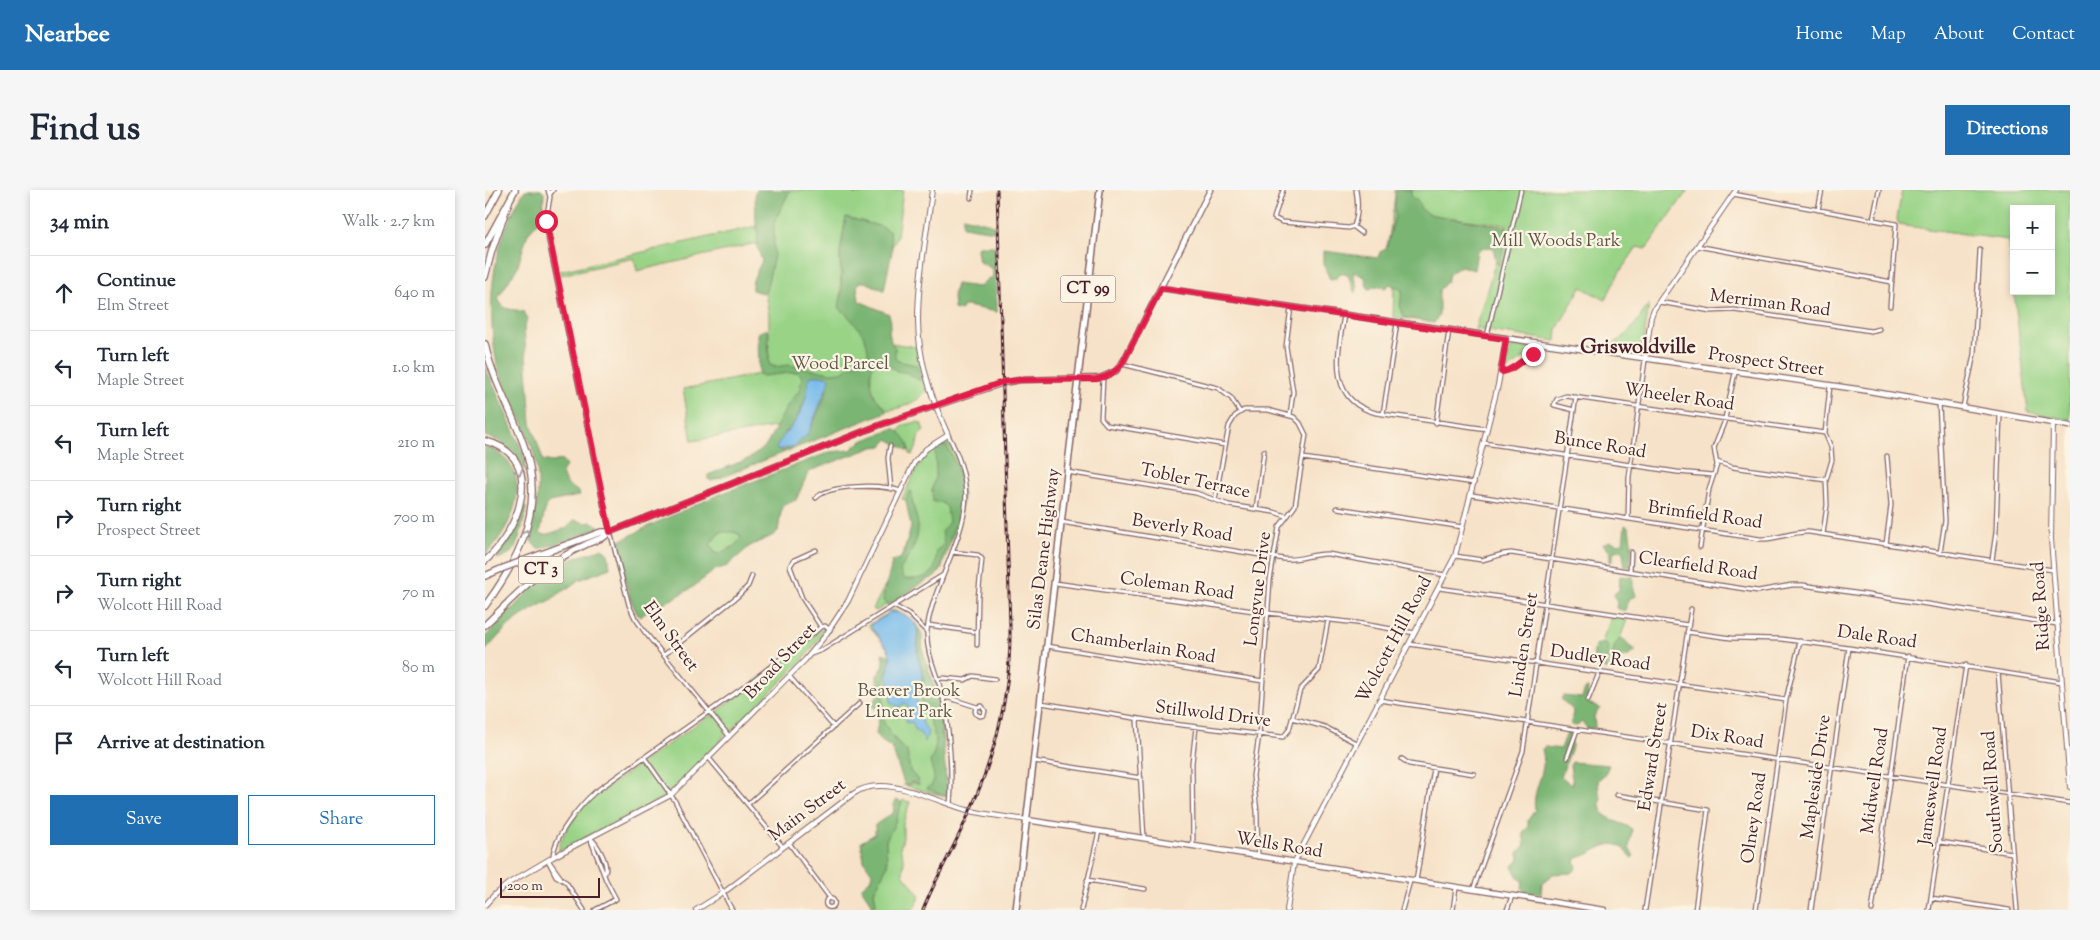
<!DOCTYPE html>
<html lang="en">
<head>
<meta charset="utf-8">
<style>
  body { margin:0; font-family:"Sorts Mill Goudy",serif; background:#f6f6f7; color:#1f2937 }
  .controls { position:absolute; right:15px; top:15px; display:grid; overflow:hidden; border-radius:0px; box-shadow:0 2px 8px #0003 }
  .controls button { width:45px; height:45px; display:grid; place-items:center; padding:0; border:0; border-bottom:1px solid #e0e1e3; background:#fff; color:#1f2937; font:25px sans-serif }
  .scale { position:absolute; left:15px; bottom:12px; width:100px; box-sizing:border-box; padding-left:5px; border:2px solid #4a1f2b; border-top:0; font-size:14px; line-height:18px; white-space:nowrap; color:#4a1f2b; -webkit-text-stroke:4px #fcf5e5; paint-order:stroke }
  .stop { position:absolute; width:15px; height:15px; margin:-11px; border:4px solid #e11d48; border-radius:50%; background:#fff }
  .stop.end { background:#e11d48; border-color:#fff; box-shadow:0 1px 5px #0008 }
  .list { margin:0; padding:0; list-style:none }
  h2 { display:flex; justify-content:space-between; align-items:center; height:65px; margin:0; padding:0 20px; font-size:21px }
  h2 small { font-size:16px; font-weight:400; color:#747a83 }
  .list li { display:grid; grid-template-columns:32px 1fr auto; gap:15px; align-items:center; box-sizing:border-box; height:75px; padding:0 20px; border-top:1px solid #e0e1e3 }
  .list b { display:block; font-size:19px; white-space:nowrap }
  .list p { margin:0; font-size:16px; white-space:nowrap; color:#747a83 }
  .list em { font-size:16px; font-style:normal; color:#747a83 }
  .actions { display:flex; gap:10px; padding:15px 20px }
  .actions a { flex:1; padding:11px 0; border:1px solid #1f6fb2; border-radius:0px; text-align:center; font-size:18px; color:#1f6fb2 }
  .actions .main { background:#1f6fb2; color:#fff }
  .icon { flex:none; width:28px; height:28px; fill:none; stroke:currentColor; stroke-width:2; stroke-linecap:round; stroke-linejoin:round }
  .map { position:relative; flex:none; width:1585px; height:720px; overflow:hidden; border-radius:0px }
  header { display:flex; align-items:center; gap:30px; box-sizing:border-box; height:70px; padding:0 25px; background:#1f6fb2; color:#fff }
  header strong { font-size:24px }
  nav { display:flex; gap:28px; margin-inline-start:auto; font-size:18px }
  .intro { display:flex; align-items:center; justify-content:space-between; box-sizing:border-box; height:120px; padding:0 30px }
  h1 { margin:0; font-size:35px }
  .button { padding:12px 22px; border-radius:0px; background:#1f6fb2; color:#fff; font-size:18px; font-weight:700 }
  main { display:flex; gap:30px; padding:0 30px }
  aside { flex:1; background:#fff; border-radius:0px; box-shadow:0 2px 8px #0003 }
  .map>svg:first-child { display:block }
</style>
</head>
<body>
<header>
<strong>Nearbee</strong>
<nav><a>Home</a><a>Map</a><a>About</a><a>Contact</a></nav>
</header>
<div class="intro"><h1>Find us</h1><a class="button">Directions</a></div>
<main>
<aside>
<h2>34 min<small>Walk · 2.7 km</small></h2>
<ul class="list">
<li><svg class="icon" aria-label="ahead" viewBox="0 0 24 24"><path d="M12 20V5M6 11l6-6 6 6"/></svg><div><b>Continue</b><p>Elm Street</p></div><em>640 m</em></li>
<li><svg class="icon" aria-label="left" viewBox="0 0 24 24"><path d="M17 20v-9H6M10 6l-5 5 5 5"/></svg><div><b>Turn left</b><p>Maple Street</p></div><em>1.0 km</em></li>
<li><svg class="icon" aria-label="left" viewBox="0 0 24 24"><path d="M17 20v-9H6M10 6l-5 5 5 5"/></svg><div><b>Turn left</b><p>Maple Street</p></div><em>210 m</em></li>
<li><svg class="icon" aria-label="right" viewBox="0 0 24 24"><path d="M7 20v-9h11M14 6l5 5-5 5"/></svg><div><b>Turn right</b><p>Prospect Street</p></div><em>700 m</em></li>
<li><svg class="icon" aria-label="right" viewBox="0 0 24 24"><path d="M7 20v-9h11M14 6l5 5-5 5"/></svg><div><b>Turn right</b><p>Wolcott Hill Road</p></div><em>70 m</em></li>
<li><svg class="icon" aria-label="left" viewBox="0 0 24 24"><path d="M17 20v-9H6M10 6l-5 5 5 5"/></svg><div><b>Turn left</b><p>Wolcott Hill Road</p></div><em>80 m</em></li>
<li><svg class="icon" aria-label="arrive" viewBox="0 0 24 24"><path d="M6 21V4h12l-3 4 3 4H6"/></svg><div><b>Arrive at destination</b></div></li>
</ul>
<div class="actions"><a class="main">Save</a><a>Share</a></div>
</aside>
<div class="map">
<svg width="1585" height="720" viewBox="0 0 1585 720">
  <rect width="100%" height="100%" fill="#fcf5e5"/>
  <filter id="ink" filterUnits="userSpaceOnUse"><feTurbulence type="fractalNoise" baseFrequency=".02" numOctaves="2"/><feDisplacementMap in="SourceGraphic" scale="10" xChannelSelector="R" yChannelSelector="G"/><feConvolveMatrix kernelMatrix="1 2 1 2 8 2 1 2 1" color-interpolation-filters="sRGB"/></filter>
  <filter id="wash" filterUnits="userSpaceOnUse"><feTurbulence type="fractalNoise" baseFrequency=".0096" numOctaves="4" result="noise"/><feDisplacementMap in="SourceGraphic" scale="20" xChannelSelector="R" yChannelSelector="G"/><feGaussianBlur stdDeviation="1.12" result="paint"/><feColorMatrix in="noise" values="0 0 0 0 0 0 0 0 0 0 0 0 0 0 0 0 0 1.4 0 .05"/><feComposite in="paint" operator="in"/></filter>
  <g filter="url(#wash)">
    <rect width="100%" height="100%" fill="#f6e2c8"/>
    <path fill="#98d386" stroke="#717958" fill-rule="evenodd" d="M305 0H370L369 4H376L378 0H418L412 46 407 57 405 44 397 37 361 27 355 63 356 106 400 152 431 157 441 202C432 212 416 219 402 220L401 218 207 251 198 199 305 178C297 175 290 179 284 174V125L280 103 284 87 289 49 152 81 149 68 76 85 75 81 289 32Z
      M911 0H1203L1161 59 1152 57 1134 83 1120 110 1096 97 1072 139 1071 151 990 139 1022 35 961 27 946 132 908 127 910 70 901 69Z
      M1417 0H1585V230L1543 222 1523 50 1414 35 1412 29ZM1529 19H1566V101H1529Z
      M1164 114 1158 158 1156 163 1153 164 1109 156C1138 159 1150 134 1164 114Z
      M1030 155 1057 160 1056 163 1050 165 1049 163H1046L1022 180 1021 177 1024 160Z
      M432 232 436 233 439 241 434 245 431 259 427 265 425 264 424 256 414 241 419 235Z
      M457 253 464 254 473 273 478 307 473 332 455 382 391 421 388 419 409 378 412 379 431 326 427 311 417 309C428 287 434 265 457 253Z
      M235 342C244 341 253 340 257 349L248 357 233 364 230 363 225 354Z
      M409 420 431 434 436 442 438 461 450 497 456 522 462 607 418 595 427 594 415 555 395 530 394 495 407 464 383 435Z
      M1126 427 1142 430 1123 479 1108 477Z
      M337 439 341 440 317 471 246 541 239 544 238 548 187 600H185L177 608 74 661C73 648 94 620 103 611L223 526 225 527Z
      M418 610 425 612 418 633V648L415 658 419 670 418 684 435 706 428 720H390L391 714 389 702 402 676 401 649Z"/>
    <path fill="#7ab573" stroke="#626a4f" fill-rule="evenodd" d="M40 0H56L59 3 58 21 53 32 43 43 32 78 13 108C18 121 26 119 38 121L42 130 39 138 46 233 58 270 67 272 76 270 81 276 77 282C80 297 85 295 95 303L93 306 64 312 61 316 55 343 60 345 82 338 89 330 101 333 106 332 114 336V338L71 354 53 359 46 351C50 320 57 300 50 268 43 238 25 209 13 180 0 117 5 56 40 0Z
      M272 0H305L289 33V66L281 101 277 103 267 100C266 89 273 80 277 71L272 56 273 45 271 34 270 2Z
      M910 0H926V6L934 12 935 18 943 24 1021 37 1022 39 1015 74H1012L1008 58 1002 57 992 61 989 80 976 76 964 84 962 92 954 100V126L949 133 919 127 915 116 917 100 905 94 900 98 892 96 884 99 882 97 880 87 869 82C866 89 876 96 870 103L863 85 855 83 852 88 845 89 838 74V61L893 68 895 62 901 59 910 27Z
      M361 27 397 37 405 42 407 61 399 100 380 92H374L372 96 374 111 404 124 406 132 404 141 406 152 410 158V169L417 172 432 175 435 191 423 183 412 181 393 168C383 177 385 195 390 206 393 213 401 215 401 222L227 291 223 289V285L265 268 281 256 305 211 314 201 317 187 313 182 278 186 274 184 273 143 279 140H283L284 174 289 177 303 175 346 183 357 182 364 176 374 173 383 166C384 148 374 138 362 125 359 122 356 121 354 117L357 101 355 63ZM324 191 344 196C332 222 327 252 297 261L300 243 309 233 323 205Z
      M478 27 506 34 509 35V41L478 36Z
      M493 56H510L512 122 482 116H478L476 121 469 119 468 106 471 94 494 97 502 89 508 87V79L494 72 492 59Z
      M0 176 38 263 41 282 30 263 14 251 0 246Z
      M407 239H411C417 244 425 252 424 261L403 249 397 256 388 257 330 279 323 283 311 310 297 316 293 341 287 346 265 356 242 376 230 380 208 397 186 410 173 414 155 427C146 421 131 360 135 351L164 336 233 305 345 262 366 260C378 246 393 247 407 239ZM235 342H249L254 344 256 349 248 357 233 364 230 363 225 354Z
      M455 255 462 256 472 278 475 296 476 313 474 325 459 364 456 378 450 387 439 391 410 412 402 415 398 411C399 397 405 385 407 371L414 369 419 364 426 337 421 311 424 301 427 302C426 316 432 324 433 336 434 353 423 367 415 380L418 388C424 391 445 388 448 381 451 376 451 366 452 360L459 354 457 341 464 332 462 317 456 312H448L447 299 451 283 450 260Z
      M0 256C53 277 31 334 0 365Z
      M41 317C42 323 32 356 29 360 25 364 16 368 11 369L30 340 39 317Z
      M1140 335 1144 338 1147 358 1145 377 1140 376 1138 363 1135 360 1129 361 1127 371 1125 373V362L1118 354 1125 351 1134 354 1138 353Z
      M117 358 123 364 125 378 94 390 64 411 53 416 35 427 23 436 0 461V447L47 398 70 378 94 366 109 362Z
      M1135 386 1148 387V397L1151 405 1150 407 1145 408 1140 421 1131 418 1132 411 1128 405 1134 400Z
      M433 439 437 444 438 465 454 513 462 601 461 606H459L441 598 446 596C452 586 447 582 445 572L449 563 451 553 448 540 437 514 438 480 433 466Z
      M1136 447 1144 456 1151 460C1146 467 1134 469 1126 469L1130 455Z
      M1114 454H1121L1124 459 1119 478 1111 477C1107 470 1109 462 1110 455Z
      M397 463 406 466V474L400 489 398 505 399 533 412 553 422 561 425 581 432 589 434 595 426 592 423 596 419 593 407 558 395 550 391 544 395 523 386 515C398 499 392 502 392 485L399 476Z
      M1103 498V513L1115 518 1109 526 1110 537 1108 539 1102 538 1097 532 1092 536 1086 535 1088 520 1076 509 1078 506 1097 508 1100 499Z
      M1086 542 1087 557 1076 586 1085 594H1088L1085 575 1087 572 1124 575 1120 584 1113 590 1114 603 1116 607C1110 629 1133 630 1147 639L1144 658 1149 666 1146 668C1130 640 1113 663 1092 668L1090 672 1092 678 1087 683 1067 684 1064 689 1057 693 1056 704 1040 702 1037 698 1038 691 1033 687 1027 677 1034 670 1033 663 1040 655 1038 642 1043 638V630L1050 620C1046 599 1064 581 1057 559L1060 557 1076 559 1082 543Z
      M411 610 417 612 409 635 401 651 402 676 389 702 391 713 388 716 376 698 385 690 387 683 379 671 376 652 390 644V635L409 622 408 614Z"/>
    <path fill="#75baec" stroke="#606c8c" d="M327 186H342L345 189 323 244 310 256 293 260 291 259C295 248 303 242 309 233 320 217 322 205 324 188Z
      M404 420 406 421V423C412 422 415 423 421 426 439 434 430 453 433 468 435 479 441 486 433 497 433 503 432 507 432 513 433 524 437 533 443 542L440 552 436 544 431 541 427 532 421 533 423 515 419 513 414 517 406 513 405 496 402 486 406 468 403 459 386 437 387 433 401 426Z"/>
  </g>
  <g filter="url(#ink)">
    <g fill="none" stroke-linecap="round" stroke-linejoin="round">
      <g stroke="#866362" stroke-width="5.5">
        <path id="minor" d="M63 0 65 7 61 31 63 47 119 318 144 415 150 428 159 441 244 546
          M798 0 789 28 797 32 864 38 869 36C873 25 873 11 871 0
          M65 4 68 0
          M1248 4 1411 34 1405 116
          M486 8 487 0
          M1333 20 1337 0
          M1388 30 1394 0
          M869 37 877 43
          M1212 56 1407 92
          M1174 112 1226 121 1249 120 1386 141 1394 139
          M859 125C853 163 841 210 891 223L1002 239
          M1002 146 1036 0
          M637 174 733 198 746 208 755 222
          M1015 182C1027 182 1037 169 1048 164
          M618 188 616 228 622 235 740 255
          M1454 213 1460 331 1455 363
          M1478 217 1489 164 1495 60
          M1089 220 1069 215 1072 209 1081 206 1340 243
          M898 224 912 133
          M805 225 808 202 801 156 806 117
          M951 233 964 140
          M463 245C496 306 477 335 455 394 449 409 443 425 442 442 441 465 453 485 458 508 464 535 468 587 465 615
          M999 253 1192 282 1228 285
          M405 256 403 268 406 299
          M818 268 989 293
          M1232 272 1247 277 1341 290
          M582 282 711 303 744 315 789 322 801 326
          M987 305 1275 349C1292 350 1307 341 1324 342L1568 380
          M331 308C344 294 398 294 415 301
          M730 310 744 236 750 226 759 220H783L809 227 815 233 821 245 810 316 794 337 785 390 774 545 768 586 772 622 773 667
          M852 318 978 337
          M771 319 779 261
          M1143 329 1144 287 1160 170
          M576 332 799 369C815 371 828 363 843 364L960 385
          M1338 344 1342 315 1341 290 1347 270 1346 257 1340 243 1345 196
          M1401 354 1406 315 1402 266
          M1215 357 1224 299 1232 275 1229 258 1239 233 1250 183
          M331 360 309 370 305 376 317 408 336 437
          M467 362 493 365 497 369 493 408 492 455
          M970 366 997 370 1018 364 1026 363 1273 401 1307 395H1318L1572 434
          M1507 370 1511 342 1515 224
          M1145 381 1146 362
          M570 393 783 423 872 433 930 443
          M954 398 1203 435
          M409 416 424 424 441 441
          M443 435 491 442
          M1202 442 1246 448 1296 449 1364 458 1577 492
          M924 454 1301 510
          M562 456 778 491
          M326 464 337 460 458 385
          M179 465 253 406 263 396 267 386
          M1513 482 1532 720
          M304 486 349 537
          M452 489 458 488 480 490 488 486 510 489
          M458 508H464L492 517 497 516 500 521 499 525 495 526 491 524 490 521 492 517
          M894 510 1585 613
          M1103 510 1114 483
          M556 513 680 533 798 547 804 540 815 500 834 480 843 430
          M807 528 840 537 871 553
          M652 529 659 648
          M159 567 190 611 247 720
          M223 567 298 657
          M1082 568 1092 540
          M917 569 924 574 989 584
          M549 571 656 588
          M1132 605 1223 620 1210 720
          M263 614 375 513
          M105 648 121 690 131 709 110 720
          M105 648C113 654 124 675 120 683
          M1455 652 1527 663
          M304 653 345 708
          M708 656 707 573 711 537
          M68 667C68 648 96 614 110 602L266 492 336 437 340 436 345 440
          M63 670 71 686 81 692 99 720
          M63 670 76 688
          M602 690 660 699
          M931 691 949 578
          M988 700 1038 561 1091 207
          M1446 708 1524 720
          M340.5 713a4.5 4.5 0 1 1 9 0a4.5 4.5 0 1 1-9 0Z
          M596 720 614 641
          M917 720 925 691
          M968 720 971 698
          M1022 720 1027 706
          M1160 720 1206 419
          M1271 720 1301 510 1315 451
          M1326 720 1364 458
          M1387 720 1423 466
          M1444 720 1481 475"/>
      </g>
      <g stroke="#866362" stroke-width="6">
        <path id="tertiary" d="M1160 170 1166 127 1169 119 1251 0
          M1568 233 1566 349 1585 597
          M0 715 10 704 24 693 68 667 186 605 320 470 340 446 363 411 429 273 441 259 463 245C447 210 433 170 433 130 433 88 442 42 447 0
          M211 720 238 703 368 604C398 582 449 611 482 620 501 625 522 627 542 630
          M802 720 809 673 970 366 1013 195 1021 149"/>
      </g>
      <g stroke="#866362" stroke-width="7">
        <path id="secondary" d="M676 98 1378 200 1585 236
          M125 342 392 236 518 193 535 190 615 188 631 181 639 170 725 0
          M542 630 1119 720"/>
      </g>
      <g stroke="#866362" stroke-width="8">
        <path id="primary" d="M531 720 615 0"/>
      </g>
      <g stroke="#866362" stroke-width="8">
        <path id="motorway" d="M0 26 14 0
          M0 55 30 0
          M0 87 7 60 25 9
          M0 154C7 188 25 218 37 250 62 312 37 366 0 416
          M0 251C63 266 34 342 0 371
          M40 370 116 342H125
          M0 386 16 379
          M0 435C42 395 62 368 119 347L125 342"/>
      </g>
      <use href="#minor" stroke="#fff" stroke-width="3"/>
      <use href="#tertiary" stroke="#fff" stroke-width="4"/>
      <use href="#secondary" stroke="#fff" stroke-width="4.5"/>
      <use href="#primary" stroke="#fff" stroke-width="5"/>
      <use href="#motorway" stroke="#fff" stroke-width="5.5"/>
      <g stroke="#4a1f2b" stroke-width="3">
        <path id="rail" d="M438 720C451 687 470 656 484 623 511 564 526 501 525 437L512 0"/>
      </g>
      <use href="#rail" stroke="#fcf5e5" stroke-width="1" stroke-dasharray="4" stroke-linecap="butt"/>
      <g stroke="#866362" stroke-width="8" stroke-linecap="butt">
        <path id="motorway-bridge" d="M16 379 40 370"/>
      </g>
      <use href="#motorway-bridge" stroke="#fff" stroke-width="5.5"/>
    </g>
    <defs><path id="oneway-chevron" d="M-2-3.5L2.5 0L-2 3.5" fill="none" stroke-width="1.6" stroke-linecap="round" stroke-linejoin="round" transform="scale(1.25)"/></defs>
    <g stroke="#ae9aa0">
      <use href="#oneway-chevron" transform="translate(34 282) rotate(72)"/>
      <use href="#oneway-chevron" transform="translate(41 343) rotate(-73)"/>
    </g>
  </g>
  <g fill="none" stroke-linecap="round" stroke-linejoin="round" filter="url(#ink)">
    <path stroke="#e11d48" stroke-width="6" d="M61 31 125 342 392 236 518 192 535 190 611 189C622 187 631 182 637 174L676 98 1021 149 1016 182C1027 182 1037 169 1048 164"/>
  </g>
  <g text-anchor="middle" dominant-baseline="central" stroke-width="4.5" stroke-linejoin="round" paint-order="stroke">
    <g fill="#fcf5e5" stroke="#7f5f63" stroke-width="1">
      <rect x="575.5" y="85.5" width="55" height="27" rx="4"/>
      <rect x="33.5" y="366.5" width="45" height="27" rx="4"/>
    </g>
    <g font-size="16" font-weight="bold" fill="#4a1f2b">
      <text x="603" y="99">CT 99</text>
      <text x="56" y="380">CT 3</text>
    </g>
    <g font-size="18" fill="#615546" stroke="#fcf5e5">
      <text x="1071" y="52">Mill Woods Park</text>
      <text x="355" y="175">Wood Parcel</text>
      <text x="424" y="502">Beaver Brook<tspan x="424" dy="21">Linear Park</tspan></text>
    </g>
    <g font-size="18" fill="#4a1f2b" stroke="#fcf5e5">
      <text transform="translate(1285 114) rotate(7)">Merriman Road</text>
      <text transform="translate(1281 173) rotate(8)">Prospect Street</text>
      <text transform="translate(1194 208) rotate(8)">Wheeler Road</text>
      <text transform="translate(1115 256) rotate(9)">Bunce Road</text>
      <text transform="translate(710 292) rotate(12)">Tobler Terrace</text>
      <text transform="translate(1220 326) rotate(8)">Brimfield Road</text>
      <text transform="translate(697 339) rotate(9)">Beverly Road</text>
      <text transform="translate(560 359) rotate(-83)">Silas Deane Highway</text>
      <text transform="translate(1213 377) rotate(8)">Clearfield Road</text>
      <text transform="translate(692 397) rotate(8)">Coleman Road</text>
      <text transform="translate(774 399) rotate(-83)">Longvue Drive</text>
      <text transform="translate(1557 416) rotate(-94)">Ridge Road</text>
      <text transform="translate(185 447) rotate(54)">Elm Street</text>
      <text transform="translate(1392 448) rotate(8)">Dale Road</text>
      <text transform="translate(910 450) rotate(-62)">Wolcott Hill Road</text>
      <text transform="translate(1040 455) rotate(-81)">Linden Street</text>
      <text transform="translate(658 457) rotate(9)">Chamberlain Road</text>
      <text transform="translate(1115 469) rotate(8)">Dudley Road</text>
      <text transform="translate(296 472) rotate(-47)">Broad Street</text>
      <text transform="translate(728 525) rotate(7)">Stillwold Drive</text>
      <text transform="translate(1242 548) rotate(9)">Dix Road</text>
      <text transform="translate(1169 567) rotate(-81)">Edward Street</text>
      <text transform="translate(1332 587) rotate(-82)">Mapleside Drive</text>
      <text transform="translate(1391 591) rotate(-82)">Midwell Road</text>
      <text transform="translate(1449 596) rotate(-82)">Jameswell Road</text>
      <text transform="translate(1509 602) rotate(-94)">Southwell Road</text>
      <text transform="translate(323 621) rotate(-37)">Main Street</text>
      <text transform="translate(1270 628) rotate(-82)">Olney Road</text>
      <text transform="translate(794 656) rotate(9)">Wells Road</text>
    </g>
    <g font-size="20" font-weight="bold" fill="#4a1f2b" stroke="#fcf5e5">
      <text x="1153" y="158">Griswoldville</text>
    </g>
  </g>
</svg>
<div class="controls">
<button>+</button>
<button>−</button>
</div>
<div class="scale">200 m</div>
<div class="stop" style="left:61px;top:31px"></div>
<div class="stop end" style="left:1048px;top:164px"></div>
</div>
</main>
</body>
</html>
